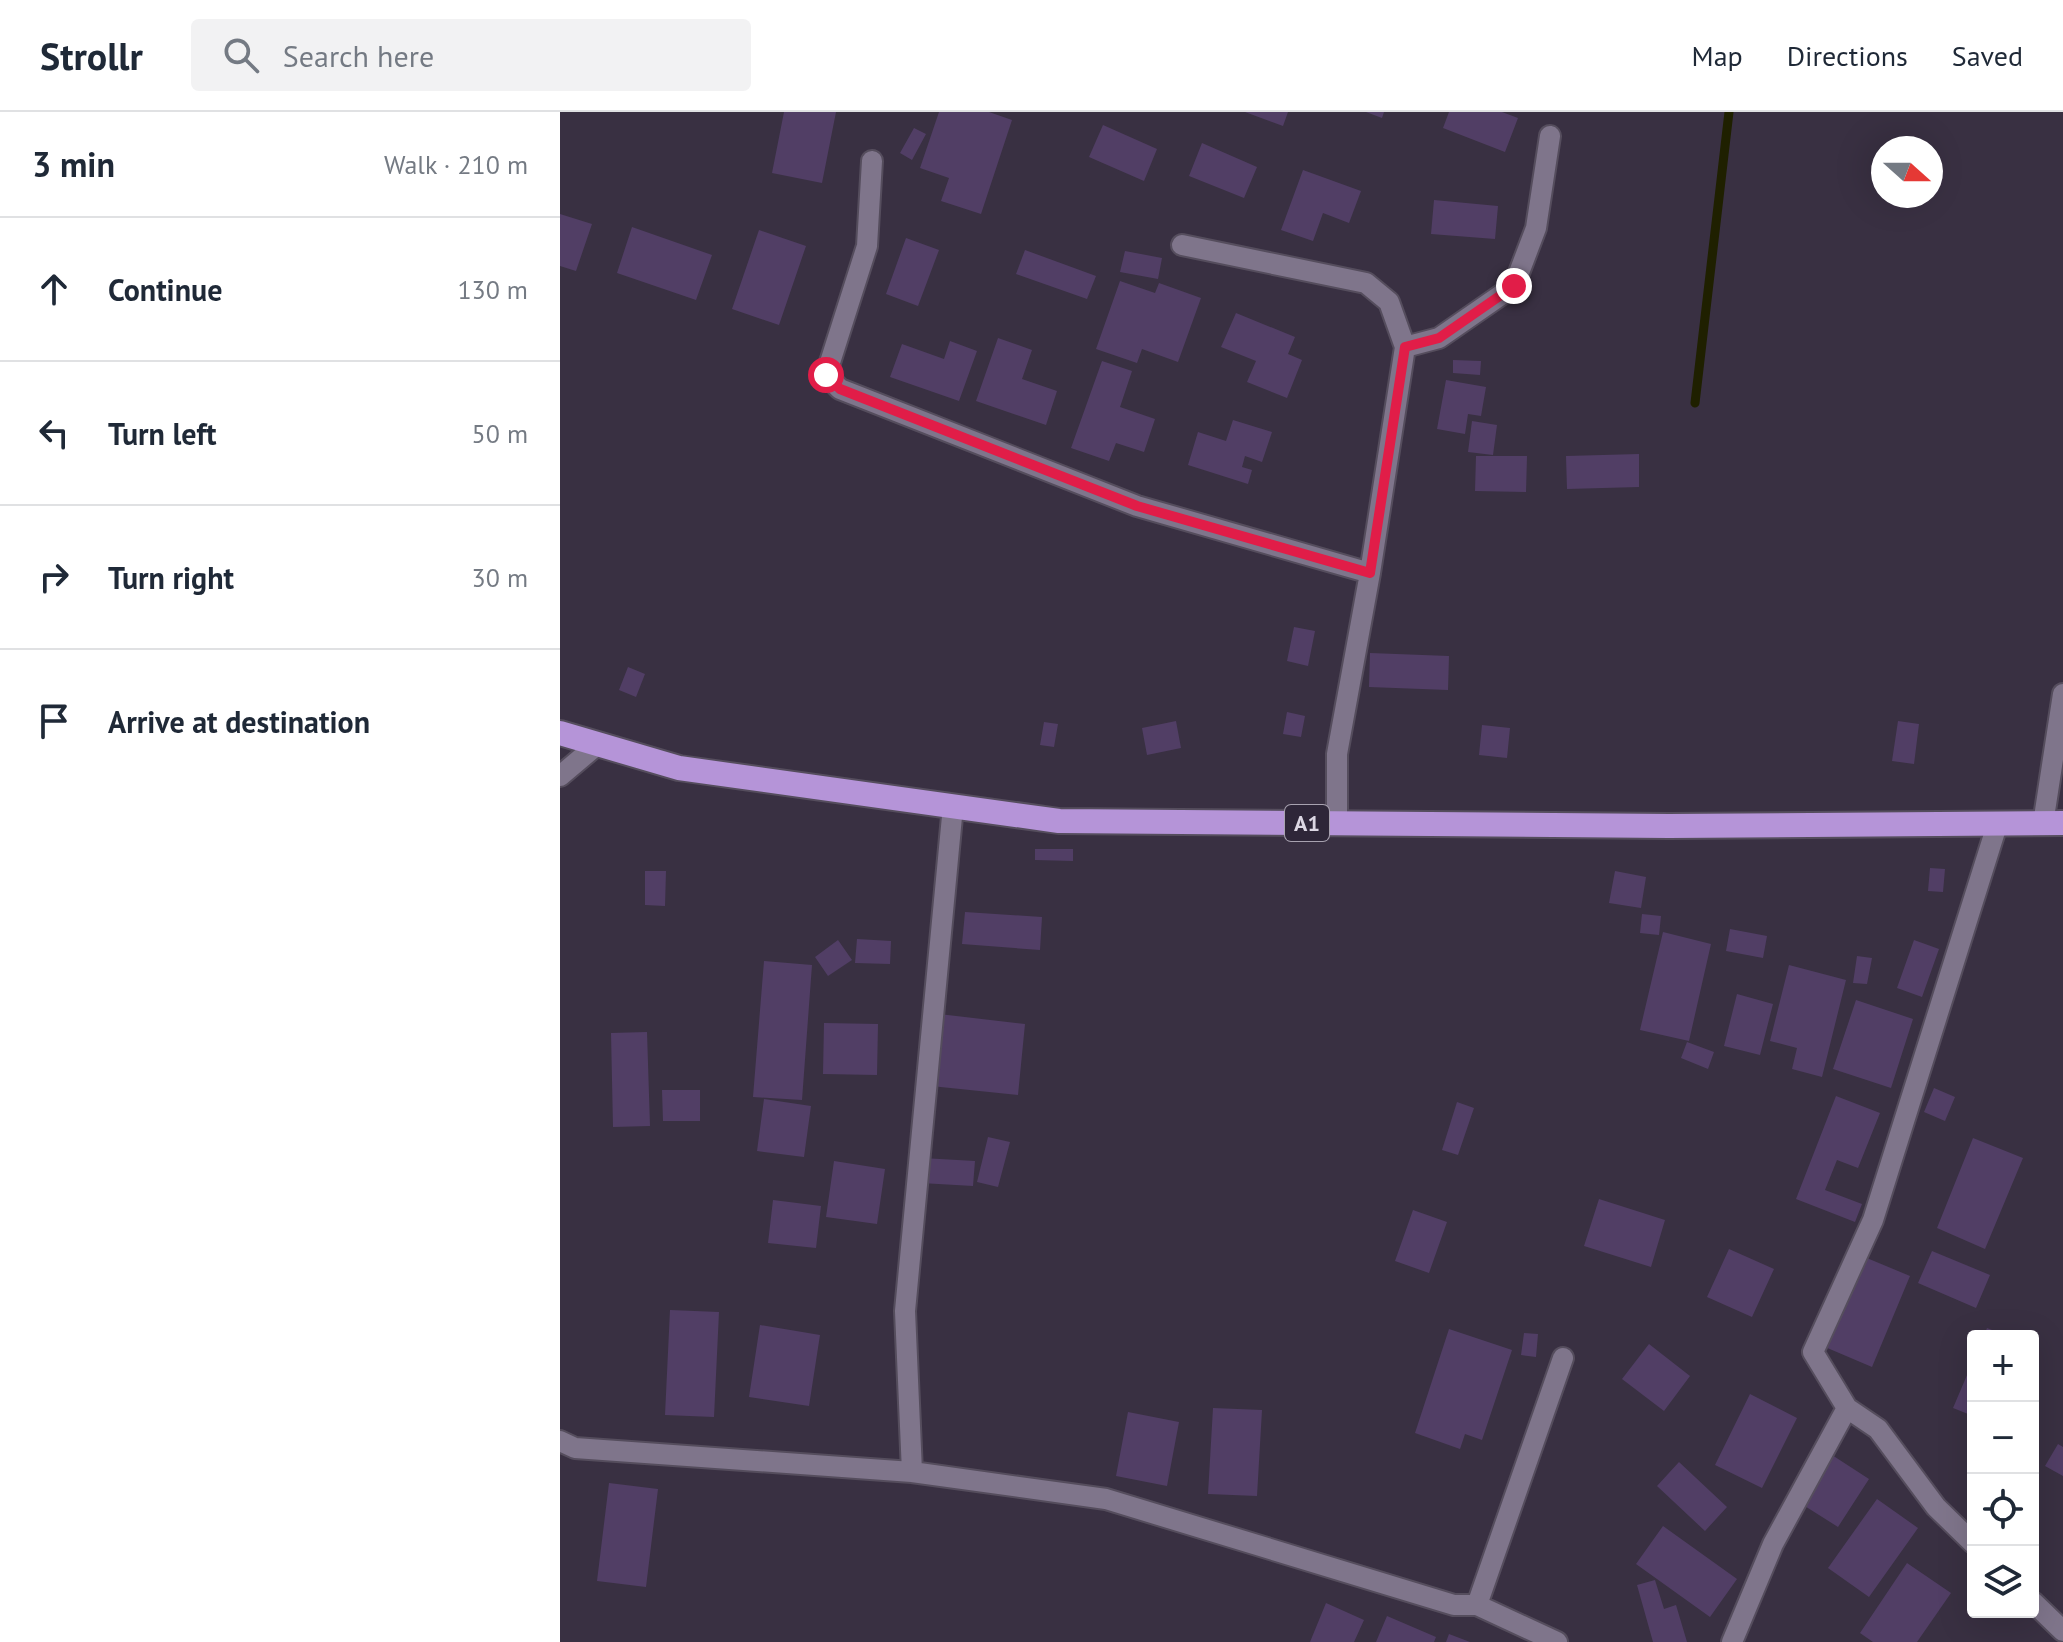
<!DOCTYPE html>
<html lang="en">
<head>
<meta charset="utf-8">
<style>
  body { margin:0; font-family:"PT Sans",sans-serif; background:#f2f2f3; color:#1f2937 }
  .controls { position:absolute; right:24px; bottom:24px; display:grid; overflow:hidden; border-radius:8px; box-shadow:0 8px 32px #0002 }
  .controls button { width:72px; height:72px; display:grid; place-items:center; padding:0; border:0; border-bottom:2px solid #e0e1e3; background:#fff; color:#1f2937; font:40px sans-serif }
  .compass { position:absolute; left:1311px; top:24px; width:72px; height:72px; border-radius:50%; background:#fff; box-shadow:0 8px 32px #0002; rotate:111deg }
  .stop { position:absolute; width:24px; height:24px; margin:-18px; border:6px solid #e11d48; border-radius:50%; background:#fff }
  .stop.end { background:#e11d48; border-color:#fff; box-shadow:0 2px 8px #0008 }
  .list { margin:0; padding:0; list-style:none }
  h2 { display:flex; justify-content:space-between; align-items:center; height:104px; margin:0; padding:0 32px; font-size:34px }
  h2 small { font-size:26px; font-weight:400; color:#747a83 }
  .list li { display:grid; grid-template-columns:52px 1fr auto; gap:24px; align-items:center; box-sizing:border-box; height:144px; padding:0 32px; border-top:2px solid #e0e1e3 }
  .list b { display:block; font-size:30px; white-space:nowrap }
  .list em { font-size:26px; font-style:normal; color:#747a83 }
  .icon { flex:none; width:44px; height:44px; fill:none; stroke:currentColor; stroke-width:2; stroke-linecap:round; stroke-linejoin:round }
  .map { position:relative; flex:none; width:1503px; height:1530px; overflow:hidden }
  header { display:flex; align-items:center; gap:48px; box-sizing:border-box; height:112px; padding:0 40px; background:#fff; border-bottom:2px solid #e0e1e3 }
  header strong { font-size:38px }
  nav { display:flex; gap:44px; margin-inline-start:auto; font-size:28px }
  .search { width:560px; height:72px; background:#f2f2f3; display:flex; align-items:center; gap:20px; box-sizing:border-box; padding:0 28px; border-radius:8px; color:#747a83; font-size:30px }
  main { display:flex }
  aside { flex:1; background:#fff }
  .map>svg:first-child { display:block }
</style>
</head>
<body>
<header>
<strong>Strollr</strong>
<div class="search"><svg class="icon" aria-label="search" viewBox="0 0 24 24"><circle cx="10" cy="10" r="6"/><path d="M15 15l6 6"/></svg>Search here</div>
<nav><a>Map</a><a>Directions</a><a>Saved</a></nav>
</header>
<main>
<aside>
<h2>3 min<small>Walk · 210 m</small></h2>
<ul class="list">
<li><svg class="icon" aria-label="ahead" viewBox="0 0 24 24"><path d="M12 20V5M6 11l6-6 6 6"/></svg><div><b>Continue</b></div><em>130 m</em></li>
<li><svg class="icon" aria-label="left" viewBox="0 0 24 24"><path d="M17 20v-9H6M10 6l-5 5 5 5"/></svg><div><b>Turn left</b></div><em>50 m</em></li>
<li><svg class="icon" aria-label="right" viewBox="0 0 24 24"><path d="M7 20v-9h11M14 6l5 5-5 5"/></svg><div><b>Turn right</b></div><em>30 m</em></li>
<li><svg class="icon" aria-label="arrive" viewBox="0 0 24 24"><path d="M6 21V4h12l-3 4 3 4H6"/></svg><div><b>Arrive at destination</b></div></li>
</ul>
</aside>
<div class="map">
<svg width="1503" height="1530" viewBox="0 0 1503 1530">
  <rect width="100%" height="100%" fill="#393042"/>
  <g fill="none" stroke-linecap="round" stroke-linejoin="round">
    <path stroke="#1f2000" stroke-width="9" d="M1135 291 1169 0"/>
  </g>
  <path fill="#513e65" d="M224 0H276L262 71 212 61Z
    M379 0H429L452 8 421 102 381 89 389 66 360 56Z
    M685 0H728L723 14Z
    M806 0H824L822 6Z
    M889 0H942L958 6 945 40 883 16Z
    M543 13 597 37 584 69 529 45Z
    M354 16 366 22 352 48 340 41Z
    M642 31 697 55 684 86 629 64Z
    M743 58 801 79 789 111 763 101 753 129 721 118Z
    M874 88 938 94 935 127 871 122Z
    M0 102 32 112 16 159 0 154Z
    M72 115 152 143 136 188 57 161Z
    M199 118 246 134 219 213 172 197Z
    M346 126 379 138 358 194 326 182Z
    M465 138 536 164 527 187 456 162Z
    M565 139 602 146 598 167 560 160Z
    M560 169 595 181 599 171 641 186 618 250 582 237 577 251 536 237Z
    M676 201 735 225 728 242 742 248 727 286 687 270 696 249 661 235Z
    M438 226 472 238 462 267 497 279 486 313 416 289Z
    M390 229 417 239 399 289 330 265 342 232 384 247Z
    M893 248 921 249 920 263 893 261Z
    M542 249 572 259 560 295 595 307 584 340 556 331 549 349 511 336Z
    M886 268 926 275 921 304 908 302 905 322 877 317Z
    M673 308 712 320 702 350 685 344 682 355 692 358 688 372 628 353 638 320 666 329Z
    M912 309 937 313 933 343 908 340Z
    M1079 342V375L1007 377 1006 344Z
    M916 344H967L966 380 915 379Z
    M734 515 755 519 748 554 727 549Z
    M810 541 889 544 888 578 809 575Z
    M68 555 85 562 76 585 59 578Z
    M727 600 745 604 741 625 723 622Z
    M616 609 621 636 587 643 582 616Z
    M1338 609 1359 612 1354 652 1332 649Z
    M484 610 498 612 494 635 480 633Z
    M922 613 950 616 947 646 919 643Z
    M475 737H513V749L475 748Z
    M1370 756 1385 757 1383 780 1368 779Z
    M85 759H106L105 794 85 793Z
    M1055 759 1086 765 1081 796 1049 791Z
    M405 800 482 805 480 838 402 832Z
    M1082 802 1101 804 1099 823 1080 821Z
    M1170 817 1207 824 1203 846 1166 839Z
    M1103 820 1151 832 1129 929 1080 918Z
    M297 827 331 829 330 852 295 851Z
    M278 828 292 848 268 864 255 845Z
    M1354 828 1379 837 1362 885 1337 876Z
    M1297 844 1312 846 1307 872 1293 871Z
    M204 849 252 853 242 988 193 985Z
    M1229 853 1286 868 1262 965 1232 957 1237 936 1210 929Z
    M1177 882 1213 892 1200 943 1164 934Z
    M1296 888 1353 907 1331 976 1273 957Z
    M379 902 465 912 458 983 371 974Z
    M264 911 318 912 317 963 263 962Z
    M87 920 90 1014 53 1015 51 921Z
    M1127 930 1154 940 1148 957 1121 946Z
    M1374 976 1395 985 1385 1009 1364 1000Z
    M102 978H140V1009H103Z
    M1276 984 1320 1001 1298 1056 1277 1048 1265 1078 1302 1092 1295 1110 1236 1087Z
    M204 987 251 994 244 1045 197 1039Z
    M897 990 914 996 898 1043 882 1038Z
    M428 1025 450 1030 438 1075 417 1070Z
    M1413 1026 1463 1046 1425 1137 1377 1116Z
    M362 1046 415 1049 413 1074 361 1071Z
    M274 1049 325 1057 317 1112 266 1105Z
    M1039 1087 1105 1108 1091 1155 1024 1134Z
    M213 1088 261 1094 256 1136 208 1131Z
    M853 1098 887 1110 869 1161 835 1149Z
    M1169 1137 1214 1157 1192 1205 1147 1185Z
    M1372 1139 1430 1163 1416 1196 1358 1171Z
    M1302 1144 1350 1164 1312 1255 1265 1235Z
    M110 1198 159 1200 154 1305 105 1303Z
    M200 1213 260 1223 249 1294 189 1285Z
    M1427 1216 1447 1224H1424Z
    M889 1217 952 1238 922 1328 905 1322 900 1337 855 1321Z
    M964 1221 978 1222 976 1245 961 1243Z
    M1089 1232 1130 1264 1104 1299 1062 1267Z
    M1413 1249V1304L1393 1296Z
    M1190 1282 1237 1306 1202 1376 1155 1353Z
    M653 1296 702 1298 697 1384 648 1382Z
    M568 1300 619 1310 607 1374 556 1364Z
    M1498 1332 1503 1335V1364L1485 1354Z
    M1272 1343 1309 1367 1278 1415 1240 1391Z
    M1119 1350 1167 1395 1145 1419 1097 1374Z
    M49 1371 98 1377 86 1475 37 1469Z
    M1317 1387 1358 1416 1309 1485 1268 1456Z
    M1103 1414 1177 1467 1150 1505 1076 1452Z
    M1347 1451 1391 1481 1357 1530H1313L1300 1521Z
    M1095 1468 1104 1497 1116 1493 1127 1530H1093L1077 1473Z
    M766 1491 804 1508 794 1530H750Z
    M827 1504 876 1525 874 1530H816Z
    M889 1522 910 1530H886Z"/>
  <g fill="none" stroke-linecap="round" stroke-linejoin="round">
    <g stroke="#554d5d" stroke-width="24">
      <path id="street" d="M312 49 307 134 266 263 280 277 577 394 810 461
        M622 133 806 171 829 190 845 235 810 461 777 642V711
        M845 235 879 226 954 174 976 116 990 24
        M0 664 38 632
        M1483 712 1503 582
        M0 1329 15 1336 352 1360 546 1387 894 1493H917L997 1530
        M352 1360 345 1199 393 694
        M1413 1431 1376 1395 1318 1317 1287 1296 1253 1240 1313 1108 1437 713
        M1473 1490 1503 1519
        M917 1493 1003 1246
        M1172 1530 1213 1432 1287 1296"/>
    </g>
    <g stroke="#554d5d" stroke-width="28">
      <path id="highway" d="M0 621 119 656 499 709 1109 714 1503 711"/>
    </g>
    <use href="#street" stroke="#7f758b" stroke-width="20"/>
    <use href="#highway" stroke="#b594d8" stroke-width="24"/>
  </g>
  <g fill="none" stroke-linecap="round" stroke-linejoin="round">
    <path stroke="#e11d48" stroke-width="10" d="M266 263 280 277 577 394 810 461 845 235 879 226 954 174"/>
  </g>
  <g text-anchor="middle" dominant-baseline="central" stroke-width="6" stroke-linejoin="round" paint-order="stroke">
    <rect fill="#2e2638" stroke="#a8a2b0" stroke-width="2" x="725" y="693" width="44" height="36" rx="6"/>
    <g font-size="22" font-weight="bold" fill="#dcd7e3">
      <text x="747" y="711">A1</text>
    </g>
  </g>
</svg>
<div class="controls">
<button>+</button>
<button>−</button>
<button><svg class="icon" aria-label="locate" viewBox="0 0 24 24"><circle cx="12" cy="12" r="6"/><path d="M12 2v4M12 18v4M2 12h4M18 12h4"/></svg></button>
<button><svg class="icon" aria-label="layers" viewBox="0 0 24 24"><path d="M12 4l9 5-9 5-9-5zM3 14l9 5 9-5"/></svg></button>
</div>
<svg class="compass" viewBox="-18 -18 36 36"><path d="M0-13l5 13h-10z" fill="#e53935"/><path d="M0 13l5-13h-10z" fill="#747a83"/></svg>
<div class="stop" style="left:266px;top:263px"></div>
<div class="stop end" style="left:954px;top:174px"></div>
</div>
</main>
</body>
</html>
